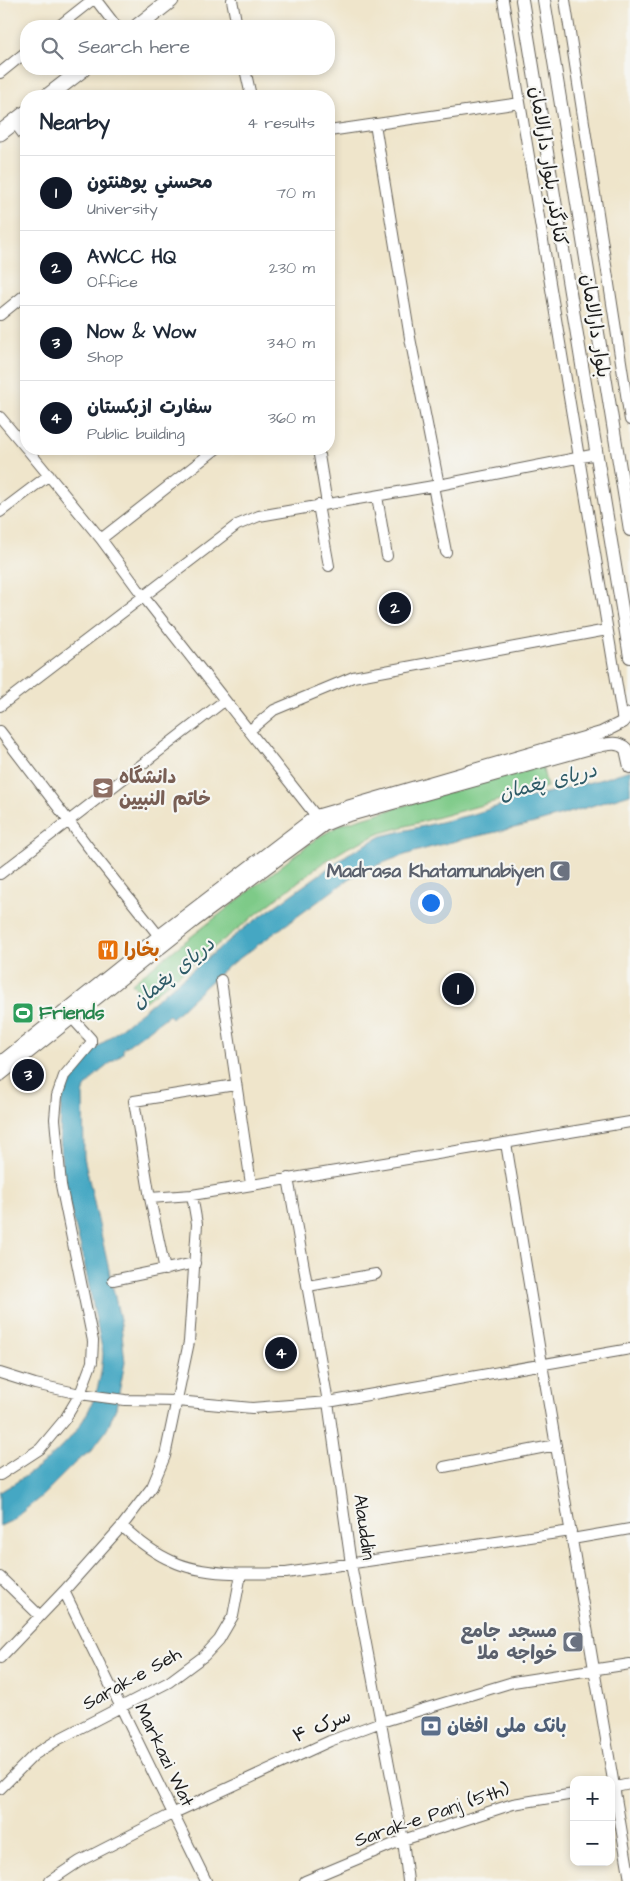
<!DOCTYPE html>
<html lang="en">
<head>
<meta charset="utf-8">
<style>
  body { margin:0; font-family:"Architects Daughter","Playpen Sans Arabic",sans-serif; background:#f6f6f7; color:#1f2937 }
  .controls { position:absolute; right:15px; bottom:15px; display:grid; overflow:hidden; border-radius:10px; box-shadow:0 2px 8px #0003 }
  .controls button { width:45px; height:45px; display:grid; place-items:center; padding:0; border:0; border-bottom:1px solid #e0e1e3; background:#fff; color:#1f2937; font:25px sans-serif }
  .you { position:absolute; left:430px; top:902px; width:18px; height:18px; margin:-12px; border:4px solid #fff; border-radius:50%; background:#1a73e8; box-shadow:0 0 0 8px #1a73e833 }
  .badge { display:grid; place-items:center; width:32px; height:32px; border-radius:50%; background:#111827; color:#fff; font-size:16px; font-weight:700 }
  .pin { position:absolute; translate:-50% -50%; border:2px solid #fff; box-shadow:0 1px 5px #0006 }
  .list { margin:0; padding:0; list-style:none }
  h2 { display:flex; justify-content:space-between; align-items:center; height:65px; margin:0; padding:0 20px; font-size:21px }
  h2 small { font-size:16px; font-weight:400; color:#747a83 }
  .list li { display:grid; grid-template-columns:32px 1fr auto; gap:15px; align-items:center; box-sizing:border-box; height:75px; padding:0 20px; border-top:1px solid #e0e1e3 }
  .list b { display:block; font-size:19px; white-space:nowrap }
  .list p { margin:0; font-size:16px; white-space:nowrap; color:#747a83 }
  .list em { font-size:16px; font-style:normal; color:#747a83 }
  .icon { flex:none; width:28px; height:28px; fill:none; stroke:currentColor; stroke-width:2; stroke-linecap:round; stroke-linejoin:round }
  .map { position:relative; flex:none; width:630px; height:1881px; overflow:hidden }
  .search { position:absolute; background:#fff; box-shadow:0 2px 8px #0003; left:20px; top:20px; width:315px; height:55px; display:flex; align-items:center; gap:12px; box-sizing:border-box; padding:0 18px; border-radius:20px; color:#747a83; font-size:19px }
  .panel { position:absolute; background:#fff; box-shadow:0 2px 8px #0003; left:20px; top:90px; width:315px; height:365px; border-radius:20px }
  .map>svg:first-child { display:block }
</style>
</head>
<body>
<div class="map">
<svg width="630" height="1881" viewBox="0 0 630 1881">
  <rect width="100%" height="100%" fill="#f6f6f2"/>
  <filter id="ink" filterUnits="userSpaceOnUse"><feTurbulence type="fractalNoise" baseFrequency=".02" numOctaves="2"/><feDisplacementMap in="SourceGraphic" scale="10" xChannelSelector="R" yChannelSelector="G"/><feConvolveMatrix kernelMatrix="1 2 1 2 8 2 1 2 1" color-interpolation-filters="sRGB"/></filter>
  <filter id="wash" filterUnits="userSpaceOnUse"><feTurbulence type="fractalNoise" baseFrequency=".0096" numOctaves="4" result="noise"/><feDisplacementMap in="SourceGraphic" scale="20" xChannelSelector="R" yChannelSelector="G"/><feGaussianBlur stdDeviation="1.12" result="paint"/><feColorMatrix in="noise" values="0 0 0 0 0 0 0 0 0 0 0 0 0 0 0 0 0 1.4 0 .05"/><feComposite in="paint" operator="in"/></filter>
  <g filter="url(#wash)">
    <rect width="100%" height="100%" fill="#efe5cb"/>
    <path fill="#7eca88" stroke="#4d7352" d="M542 765 547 787 381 833 349 847 321 864 145 1001 132 983 317 838 342 824Z"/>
    <path fill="#44a7c3" stroke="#306270" d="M630 770V794C597 804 564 815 531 824 470 839 404 848 349 879L222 971 172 1018 169 1015 123 1049V1053L97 1074 85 1088 83 1095 84 1157 121 1324 125 1362 116 1408 106 1431 91 1451 77 1461 42 1496 11 1521 0 1526V1492C56 1459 100 1423 103 1353L82 1253 62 1174 60 1135 61 1105 68 1084 74 1072 88 1055 243 929 348 854 382 836 474 814 514 801 599 780Z"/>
  </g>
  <g filter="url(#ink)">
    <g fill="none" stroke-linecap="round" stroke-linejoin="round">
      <g stroke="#666259" stroke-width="12">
        <path id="minor" d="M96 0 116 26
          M232 0 237 26
          M503 0 623 722
          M565 0 630 420
          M59 26 92 0
          M245 69 251 96
          M0 73 26 52
          M14 122 26 138
          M375 124 410 338 439 485
          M329 131 520 103
          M0 315 26 294
          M0 417 26 448
          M27 449 101 539 143 596 316 816
          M318 449 327 504
          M433 486 446 552
          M377 496 387 556
          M318 505 329 566
          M0 512 49 475
          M101 539 216 449
          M0 706 237 525 259 516 439 485 597 454
          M0 731 96 857 159 936
          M249 731 274 710 353 677 607 630
          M0 874 224 701
          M221 980 251 1184
          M506 1143 542 1364 630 1880
          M288 1178 328 1402 351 1564 403 1840 408 1881
          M150 1198 192 1195 630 1122
          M165 1270 150 1198 134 1101 235 1085
          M113 1280 195 1263
          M308 1286 376 1274
          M0 1373 35 1384 80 1394 125 1400 177 1401 252 1408 328 1402 630 1349
          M444 1467 556 1445
          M0 1475 40 1449 65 1419 80 1394 92 1362 93 1341 61 1185 55 1119 57 1096 64 1076 91 1044V1039L72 1018
          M122 1526C137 1540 153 1553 172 1561 203 1576 252 1574 286 1573L571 1531
          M572 1539 630 1529
          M0 1577 40 1616
          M64 1591 206 1881
          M0 1658 64 1591 122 1526 152 1487 165 1456 189 1342 197 1224 192 1195
          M611 1788 630 1784
          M0 1789 34 1755 59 1739 169 1682 204 1656 219 1640 233 1616 241 1574
          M50 1881 80 1861 174 1813 330 1741 381 1722 513 1682 630 1664
          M305 1881 403 1840 513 1804 574 1794"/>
      </g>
      <g stroke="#666259" stroke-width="14">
        <path id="major" d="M522 0 630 657
          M544 0 630 530
          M0 1063 159 936 316 816 601 733 623 722 630 714
          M0 1075 194 921 324 825 346 816 594 747C605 745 617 740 626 749L630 767"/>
      </g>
      <g stroke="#666259" stroke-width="17">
        <path id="highway" d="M138 26 171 0
          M48 96 83 69
          M0 133 26 113"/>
      </g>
      <use href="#minor" stroke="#fff" stroke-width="10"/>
      <use href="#major" stroke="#fff" stroke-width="12"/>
      <use href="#highway" stroke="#fff" stroke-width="15"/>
    </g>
  </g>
  <defs>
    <g id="university-square" transform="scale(1.125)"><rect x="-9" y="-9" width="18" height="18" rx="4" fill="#8d6e63" stroke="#f6f6f2"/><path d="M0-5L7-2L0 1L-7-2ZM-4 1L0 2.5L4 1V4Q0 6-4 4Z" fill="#fff"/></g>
    <g id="mosque-square" transform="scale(1.125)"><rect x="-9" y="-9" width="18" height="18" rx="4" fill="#6b7280" stroke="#f6f6f2"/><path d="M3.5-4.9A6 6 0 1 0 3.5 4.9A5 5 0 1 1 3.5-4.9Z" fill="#fff"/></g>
    <g id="restaurant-square" transform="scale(1.125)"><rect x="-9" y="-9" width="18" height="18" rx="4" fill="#e8710a" stroke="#f6f6f2"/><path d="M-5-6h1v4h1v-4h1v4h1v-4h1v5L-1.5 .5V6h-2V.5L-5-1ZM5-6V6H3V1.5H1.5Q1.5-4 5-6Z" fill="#fff"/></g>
    <g id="stadium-square" transform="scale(1.125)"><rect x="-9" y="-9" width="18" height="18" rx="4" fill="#2e9e5b" stroke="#f6f6f2"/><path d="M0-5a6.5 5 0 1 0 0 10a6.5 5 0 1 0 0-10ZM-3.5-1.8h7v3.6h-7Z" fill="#fff"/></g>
    <g id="bank-square" transform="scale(1.125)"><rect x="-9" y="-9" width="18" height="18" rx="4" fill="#5c6f8a" stroke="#f6f6f2"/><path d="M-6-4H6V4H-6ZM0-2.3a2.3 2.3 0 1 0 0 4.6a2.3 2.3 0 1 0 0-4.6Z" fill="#fff"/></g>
  </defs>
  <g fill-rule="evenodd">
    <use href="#university-square" x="103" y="788"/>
    <use href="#mosque-square" x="560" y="871"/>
    <use href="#restaurant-square" x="108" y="950"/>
    <use href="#stadium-square" x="23" y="1013"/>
    <use href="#mosque-square" x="573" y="1642"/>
    <use href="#bank-square" x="431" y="1726"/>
  </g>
  <g text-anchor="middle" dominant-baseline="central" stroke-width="4.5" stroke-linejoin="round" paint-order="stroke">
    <g font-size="19" fill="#1c1c1c" stroke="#f6f6f2">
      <text transform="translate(548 166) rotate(81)">کنارگذر بلوار دارالامان</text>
      <text transform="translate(595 326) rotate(81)">بلوار دارالامان</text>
      <text transform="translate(364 1527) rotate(82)">Alauddin</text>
      <text transform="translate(132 1679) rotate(-29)">Sarak-e Seh</text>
      <text transform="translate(322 1726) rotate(-22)">سرک ۴</text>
      <text transform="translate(164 1755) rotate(64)">Markazi Wat</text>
      <text transform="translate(432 1815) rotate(-19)">Sarak-e Panj (5th)</text>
    </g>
    <g font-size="19" font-weight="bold" fill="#785e54" stroke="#f6f6f2" text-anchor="start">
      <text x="119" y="777">دانشگاه<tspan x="119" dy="22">خاتم النبیین</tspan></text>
    </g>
    <g font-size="19" font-weight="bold" fill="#5b616d" stroke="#f6f6f2" text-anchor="end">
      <text x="544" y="871">Madrasa Khatamunabiyen</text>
      <text x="557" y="1631">مسجد جامع<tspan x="557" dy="22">خواجه ملا</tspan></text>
    </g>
    <g font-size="19" font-weight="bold" fill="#c56008" stroke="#f6f6f2" text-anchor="start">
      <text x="124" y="950">بخارا</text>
    </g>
    <g font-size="19" font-weight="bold" fill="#27864d" stroke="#f6f6f2" text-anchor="start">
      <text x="39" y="1013">Friends</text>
    </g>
    <g font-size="19" font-weight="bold" fill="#4e5e75" stroke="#f6f6f2" text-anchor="start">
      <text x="447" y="1726">بانک ملی افغان</text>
    </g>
    <g font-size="20" font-style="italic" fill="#2e5b67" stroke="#f6f6f2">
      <text transform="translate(548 782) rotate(-14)">دریای پغمان</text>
      <text transform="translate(173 973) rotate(-39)">دریای پغمان</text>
    </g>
  </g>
</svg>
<div class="controls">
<button>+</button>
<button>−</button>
</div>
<div class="you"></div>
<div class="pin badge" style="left:458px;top:989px">1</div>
<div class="pin badge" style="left:395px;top:608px">2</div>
<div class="pin badge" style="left:28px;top:1075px">3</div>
<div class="pin badge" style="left:281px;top:1353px">4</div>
<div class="search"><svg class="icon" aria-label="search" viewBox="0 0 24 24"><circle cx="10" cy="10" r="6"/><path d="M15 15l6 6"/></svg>Search here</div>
<section class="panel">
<h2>Nearby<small>4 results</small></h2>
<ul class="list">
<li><span class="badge">1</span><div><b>محسني پوهنتون</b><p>University</p></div><em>70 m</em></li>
<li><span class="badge">2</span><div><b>AWCC HQ</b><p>Office</p></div><em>230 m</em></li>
<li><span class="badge">3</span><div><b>Now &amp; Wow</b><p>Shop</p></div><em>340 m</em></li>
<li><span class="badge">4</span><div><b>سفارت ازبکستان</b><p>Public building</p></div><em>360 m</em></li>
</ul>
</section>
</div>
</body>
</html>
